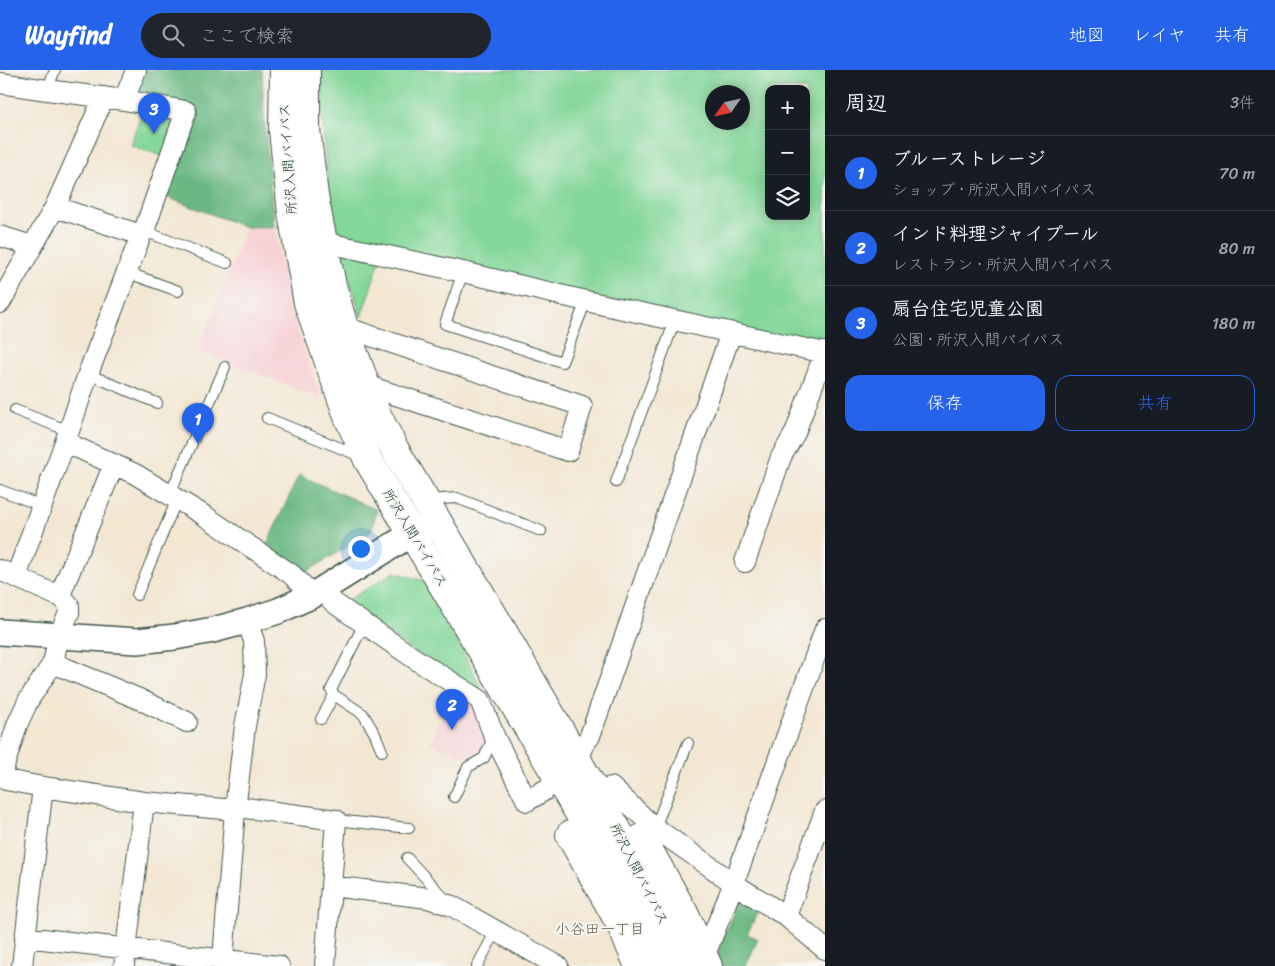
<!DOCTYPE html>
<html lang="ja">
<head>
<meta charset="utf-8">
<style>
  body { margin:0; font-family:Sriracha,"Klee One",sans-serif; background:#20242c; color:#f1f3f6 }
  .controls { position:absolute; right:15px; top:15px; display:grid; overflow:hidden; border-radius:10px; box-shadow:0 2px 12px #0003 }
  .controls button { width:45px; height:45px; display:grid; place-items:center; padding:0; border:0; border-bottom:1px solid #363941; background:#171b24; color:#f1f3f6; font:25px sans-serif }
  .compass { position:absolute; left:705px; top:15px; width:45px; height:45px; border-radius:50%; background:#171b24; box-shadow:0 2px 12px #0003; rotate:236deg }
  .you { position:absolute; left:360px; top:478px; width:18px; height:18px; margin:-12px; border:4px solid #fff; border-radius:50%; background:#1a73e8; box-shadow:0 0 0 8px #1a73e833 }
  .badge { display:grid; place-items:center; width:32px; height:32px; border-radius:50%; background:#2563eb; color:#fff; font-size:16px; font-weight:700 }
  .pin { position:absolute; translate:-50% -41px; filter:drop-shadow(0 1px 2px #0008) }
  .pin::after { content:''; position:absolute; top:26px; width:18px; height:15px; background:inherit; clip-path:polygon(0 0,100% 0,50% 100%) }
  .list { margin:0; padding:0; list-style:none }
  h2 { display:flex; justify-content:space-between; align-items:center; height:65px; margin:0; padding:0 20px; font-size:21px }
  h2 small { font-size:16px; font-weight:400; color:#9ea1a6 }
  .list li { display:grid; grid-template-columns:32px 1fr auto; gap:15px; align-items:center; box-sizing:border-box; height:75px; padding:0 20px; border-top:1px solid #363941 }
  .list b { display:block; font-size:19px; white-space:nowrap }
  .list p { margin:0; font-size:16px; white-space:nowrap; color:#9ea1a6 }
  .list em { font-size:16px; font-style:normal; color:#9ea1a6 }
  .actions { display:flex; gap:10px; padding:15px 20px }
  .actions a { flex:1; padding:11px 0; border:1px solid #2563eb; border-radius:15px; text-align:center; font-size:18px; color:#2563eb }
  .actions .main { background:#2563eb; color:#fff }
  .icon { flex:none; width:28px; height:28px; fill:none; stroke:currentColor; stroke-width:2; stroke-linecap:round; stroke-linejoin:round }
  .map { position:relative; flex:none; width:825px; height:896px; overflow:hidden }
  header { display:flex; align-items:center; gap:30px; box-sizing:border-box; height:70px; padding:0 25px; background:#2563eb; color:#fff }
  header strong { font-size:24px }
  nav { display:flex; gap:28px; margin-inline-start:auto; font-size:18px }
  .search { width:350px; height:45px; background:#20242c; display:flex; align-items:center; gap:12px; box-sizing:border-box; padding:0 18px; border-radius:28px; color:#9ea1a6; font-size:19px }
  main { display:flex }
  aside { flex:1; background:#171b24 }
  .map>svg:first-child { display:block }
</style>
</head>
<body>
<header>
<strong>Wayfind</strong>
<div class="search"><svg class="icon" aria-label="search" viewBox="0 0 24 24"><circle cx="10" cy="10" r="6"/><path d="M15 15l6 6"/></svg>ここで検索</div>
<nav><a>地図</a><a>レイヤ</a><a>共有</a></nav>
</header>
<main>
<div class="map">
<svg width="825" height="896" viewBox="0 0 825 896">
  <rect width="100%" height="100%" fill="#f6f6f2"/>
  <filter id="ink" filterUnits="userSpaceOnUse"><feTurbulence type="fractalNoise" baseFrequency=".02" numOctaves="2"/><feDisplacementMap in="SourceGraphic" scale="10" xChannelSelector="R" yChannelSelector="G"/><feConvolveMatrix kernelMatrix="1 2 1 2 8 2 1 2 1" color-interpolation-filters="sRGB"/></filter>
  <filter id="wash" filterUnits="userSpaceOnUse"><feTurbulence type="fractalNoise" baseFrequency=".0096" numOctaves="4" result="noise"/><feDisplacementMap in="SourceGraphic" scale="20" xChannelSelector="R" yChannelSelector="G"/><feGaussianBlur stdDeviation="1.12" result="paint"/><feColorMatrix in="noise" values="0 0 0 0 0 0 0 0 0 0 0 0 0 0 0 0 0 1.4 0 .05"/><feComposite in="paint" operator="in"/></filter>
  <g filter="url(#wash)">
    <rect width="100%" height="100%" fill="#f3e7d3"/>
    <path fill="#f7cfd4" d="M246 158H275L289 231 298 262 322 329 198 281Z
      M455 622 474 633 486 663 480 682 469 688 430 673Z"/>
    <path fill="#84d799" stroke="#528a66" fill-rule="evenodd" d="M322 0H825V279L339 169C324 113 322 57 322 0ZM769 19H806V146H769ZM712 22H742V52H712Z
      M142 41 174 46 165 87 130 75Z
      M341 181 380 190 361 247Z
      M394 502 424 511 442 542 475 605 484 627 342 534Z"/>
    <path fill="#6bb881" stroke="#457a5a" d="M143 0H262L264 45 274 157H245L161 125 194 38 142 27 136 18Z
      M299 405 377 440 371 462 308 501 301 503 264 480Z
      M748 829 761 837 747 864 758 869 746 896H720L716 886 739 832Z"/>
  </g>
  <g filter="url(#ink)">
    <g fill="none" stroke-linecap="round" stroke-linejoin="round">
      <g stroke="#3f564c" stroke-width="12">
        <path id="service" d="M47 20 55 0
          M144 161 227 193
          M126 202 178 221
          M463 202 445 254 562 292 586 231
          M88 304 157 333
          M15 340 69 361
          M267 348 360 386
          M616 412 675 250
          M0 420 42 436
          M170 424 225 297
          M428 430 457 428 541 461
          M137 525 177 429
          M334 625 363 644 375 664 382 681
          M321 649 334 625 331 620 364 554
          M454 727 468 697 484 688 494 666
          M336 750 409 758
          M655 758 688 673
          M407 788 446 830
          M477 896 496 861"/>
      </g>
      <g stroke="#3f564c" stroke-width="22">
        <path id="minor" d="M0 13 47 20 124 30 186 41 144 161 141 165 88 304 69 361 16 507
          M124 30 136 0
          M55 137 141 165
          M0 166 32 176
          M323 172 463 202 586 231 825 283
          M0 233 55 137 104 27
          M344 257 582 336 568 381 365 315
          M65 372 135 404 205 446 291 504 313 525
          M745 492 781 387 795 363 825 282
          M0 500 56 525H60L69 535V543L59 565 53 593 28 631 17 655 2 703 3 707 6 710 43 717 22 896
          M323 520 334 533 418 591 480 630 495 668 527 731 545 720
          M60 525 114 394
          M53 593 139 629 187 652
          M578 692 584 675 590 666 731 263
          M43 717 144 732 235 740 246 738 336 750 325 896
          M611 717 655 758 742 819 786 846 825 879
          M331 816 428 828 452 836 558 896
          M786 846 825 741
          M25 867 279 896
          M704 887 734 813 825 559
          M124 896 144 732
          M223 896 224 876 235 740 245 656 255 604 254 571 247 551"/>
      </g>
      <g stroke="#3f564c" stroke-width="28">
        <path id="tertiary" d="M0 562 137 571 175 567 213 560 247 551 278 541 313 525 429 453"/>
      </g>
      <g stroke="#3f564c" stroke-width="30">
        <path id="trunk" d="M284 0 283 61 292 143 308 233 349 349 368 390 619 810 659 886 662 896
          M306 0V59L314 126 323 172 332 215 344 257 377 345 395 380 498 553 629 780 686 896
          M570 765 621 855 639 896
          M642 768 684 843 708 896"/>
      </g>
      <use href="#service" stroke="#fff" stroke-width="10"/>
      <use href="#minor" stroke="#fff" stroke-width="20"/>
      <use href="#tertiary" stroke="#fff" stroke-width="25"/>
      <use href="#trunk" stroke="#fff" stroke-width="28"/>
    </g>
  </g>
  <g text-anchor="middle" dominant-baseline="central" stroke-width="4" stroke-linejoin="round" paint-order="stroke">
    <g font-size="14" fill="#1f3d34" stroke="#f6f6f2">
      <text transform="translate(288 89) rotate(-94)">所沢入間バイパス</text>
      <text transform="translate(415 468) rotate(59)">所沢入間バイパス</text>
      <text transform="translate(639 804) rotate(63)">所沢入間バイパス</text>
    </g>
    <g font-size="15" fill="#625b4b" stroke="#f6f6f2">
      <text x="600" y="859">小谷田一丁目</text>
    </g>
  </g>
</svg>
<div class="controls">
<button>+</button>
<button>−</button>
<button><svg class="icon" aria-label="layers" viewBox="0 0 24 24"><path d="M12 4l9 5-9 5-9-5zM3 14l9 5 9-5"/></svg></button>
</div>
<svg class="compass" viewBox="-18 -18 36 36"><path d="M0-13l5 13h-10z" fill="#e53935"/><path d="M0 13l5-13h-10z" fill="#9ea1a6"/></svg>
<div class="you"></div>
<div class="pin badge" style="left:198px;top:374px">1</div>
<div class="pin badge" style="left:452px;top:660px">2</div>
<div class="pin badge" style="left:154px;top:64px">3</div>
</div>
<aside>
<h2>周辺<small>3件</small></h2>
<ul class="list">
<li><span class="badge">1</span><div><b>ブルーストレージ</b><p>ショップ · 所沢入間バイパス</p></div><em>70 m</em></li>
<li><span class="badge">2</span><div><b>インド料理ジャイプール</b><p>レストラン · 所沢入間バイパス</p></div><em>80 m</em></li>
<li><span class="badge">3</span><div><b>扇台住宅児童公園</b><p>公園 · 所沢入間バイパス</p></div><em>180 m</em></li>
</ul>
<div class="actions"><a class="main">保存</a><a>共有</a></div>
</aside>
</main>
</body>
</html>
